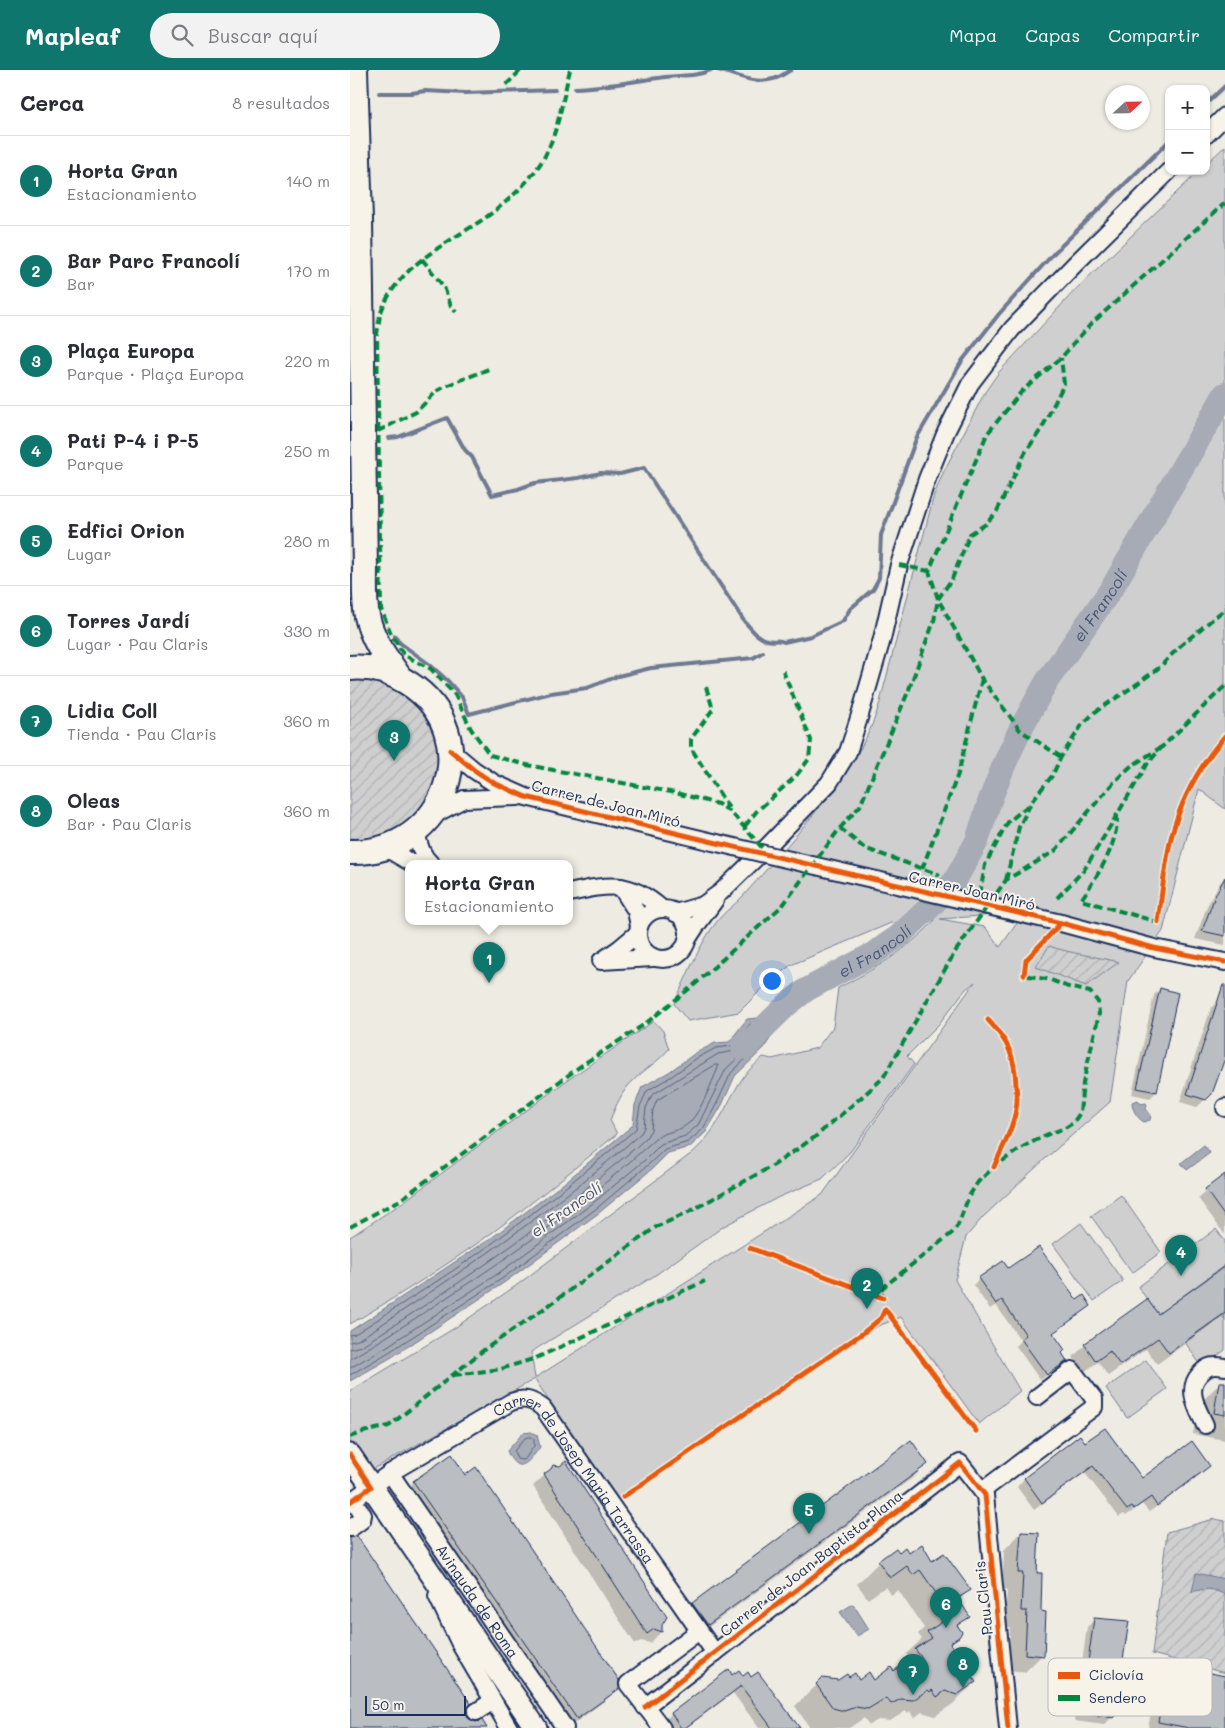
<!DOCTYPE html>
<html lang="es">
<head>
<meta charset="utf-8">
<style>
  body { margin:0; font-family:Mali,sans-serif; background:#f2f2f3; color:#2b2b33 }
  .controls { position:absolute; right:15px; top:15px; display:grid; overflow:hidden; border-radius:10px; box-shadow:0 1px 4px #0004 }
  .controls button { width:45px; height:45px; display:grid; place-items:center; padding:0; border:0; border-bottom:1px solid #e1e1e2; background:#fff; color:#2b2b33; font:25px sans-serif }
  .compass { position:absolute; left:755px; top:15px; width:45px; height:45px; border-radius:50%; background:#fff; box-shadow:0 1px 4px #0004; rotate:68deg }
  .scale { position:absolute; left:15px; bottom:12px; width:101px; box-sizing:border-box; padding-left:5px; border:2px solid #1b2f5e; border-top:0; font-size:14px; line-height:18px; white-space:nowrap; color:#1b2f5e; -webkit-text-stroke:4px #f7f3e8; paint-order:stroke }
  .you { position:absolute; left:421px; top:910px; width:18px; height:18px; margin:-12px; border:4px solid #fff; border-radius:50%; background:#1a73e8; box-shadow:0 0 0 8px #1a73e833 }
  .badge { display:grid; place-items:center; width:32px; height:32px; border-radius:50%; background:#0f766e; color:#fff; font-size:16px; font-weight:700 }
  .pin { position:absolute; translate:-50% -41px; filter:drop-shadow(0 1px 2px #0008) }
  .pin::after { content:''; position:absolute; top:26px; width:18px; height:15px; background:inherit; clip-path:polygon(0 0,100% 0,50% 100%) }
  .popup { position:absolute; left:55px; top:790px; width:168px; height:65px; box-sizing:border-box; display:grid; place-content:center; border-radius:10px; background:#fff; filter:drop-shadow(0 1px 4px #0005); font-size:16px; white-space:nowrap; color:#7c7c81 }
  .popup b { font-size:19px; color:#2b2b33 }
  .popup::after { content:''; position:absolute; left:50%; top:100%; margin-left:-10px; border:10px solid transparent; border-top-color:#fff }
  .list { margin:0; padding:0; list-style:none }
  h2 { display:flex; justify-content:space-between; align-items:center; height:65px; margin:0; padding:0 20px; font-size:21px }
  h2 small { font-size:16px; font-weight:400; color:#7c7c81 }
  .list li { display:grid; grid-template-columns:32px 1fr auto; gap:15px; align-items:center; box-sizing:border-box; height:90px; padding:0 20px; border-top:1px solid #e1e1e2 }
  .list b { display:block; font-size:19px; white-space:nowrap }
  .list p { margin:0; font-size:16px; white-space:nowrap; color:#7c7c81 }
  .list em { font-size:16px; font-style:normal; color:#7c7c81 }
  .icon { flex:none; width:28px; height:28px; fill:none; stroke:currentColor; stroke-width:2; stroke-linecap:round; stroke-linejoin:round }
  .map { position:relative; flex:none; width:875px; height:1658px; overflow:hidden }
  header { display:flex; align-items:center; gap:30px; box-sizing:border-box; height:70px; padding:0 25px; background:#0f766e; color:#fff }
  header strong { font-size:24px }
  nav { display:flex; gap:28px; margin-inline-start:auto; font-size:18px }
  .search { width:350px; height:45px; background:#f2f2f3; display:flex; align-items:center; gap:12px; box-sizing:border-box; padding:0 18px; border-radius:28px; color:#7c7c81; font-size:19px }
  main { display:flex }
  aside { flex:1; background:#fff }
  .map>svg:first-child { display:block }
</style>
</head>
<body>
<header>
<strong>Mapleaf</strong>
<div class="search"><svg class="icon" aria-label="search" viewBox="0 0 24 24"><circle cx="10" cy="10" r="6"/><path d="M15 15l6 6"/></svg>Buscar aquí</div>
<nav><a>Mapa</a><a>Capas</a><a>Compartir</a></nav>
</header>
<main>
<aside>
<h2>Cerca<small>8 resultados</small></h2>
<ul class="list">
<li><span class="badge">1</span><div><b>Horta Gran</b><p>Estacionamiento</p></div><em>140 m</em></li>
<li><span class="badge">2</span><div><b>Bar Parc Francolí</b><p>Bar</p></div><em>170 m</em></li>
<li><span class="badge">3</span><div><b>Plaça Europa</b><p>Parque · Plaça Europa</p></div><em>220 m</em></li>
<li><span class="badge">4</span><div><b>Pati P-4 i P-5</b><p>Parque</p></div><em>250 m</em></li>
<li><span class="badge">5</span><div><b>Edfici Orion</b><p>Lugar</p></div><em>280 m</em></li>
<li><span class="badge">6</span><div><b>Torres Jardí</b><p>Lugar · Pau Claris</p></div><em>330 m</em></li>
<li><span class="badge">7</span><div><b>Lidia Coll</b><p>Tienda · Pau Claris</p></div><em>360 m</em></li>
<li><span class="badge">8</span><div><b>Oleas</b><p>Bar · Pau Claris</p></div><em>360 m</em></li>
</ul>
</aside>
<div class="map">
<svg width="875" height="1658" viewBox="0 0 875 1658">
  <defs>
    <pattern id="garden-furrows" width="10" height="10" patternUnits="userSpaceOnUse" patternTransform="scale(1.25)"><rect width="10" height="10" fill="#cfcfcf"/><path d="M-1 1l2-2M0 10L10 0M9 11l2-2" fill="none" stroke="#b1b2b4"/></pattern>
  </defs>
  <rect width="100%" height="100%" fill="#eeebe2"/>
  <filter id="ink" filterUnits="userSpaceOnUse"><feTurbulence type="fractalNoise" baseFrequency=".02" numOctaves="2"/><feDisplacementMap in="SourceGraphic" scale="10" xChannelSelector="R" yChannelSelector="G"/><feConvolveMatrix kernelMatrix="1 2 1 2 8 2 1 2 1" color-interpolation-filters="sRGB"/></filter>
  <g filter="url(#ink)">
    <path fill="#cfcfcf" stroke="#757f96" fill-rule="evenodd" d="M875 76V739L849 719 813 861 778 911 760 1032 695 1089 633 1147 616 1167 605 1210 670 1321 629 1354 551 1247 528 1256 268 1430 209 1347 185 1309 0 1412V1321L103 1259 167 1215 342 1083C369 1059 374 1037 392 1009 397 1001 406 994 413 987L422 989 467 978 483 957 488 918C525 899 556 881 585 850L541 853 441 895 422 909 389 942 338 951 324 934C337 906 349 874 368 850 375 841 385 835 393 826 412 805 430 784 448 763 482 722 515 684 530 632L584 425 593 403 635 322 649 302 729 216 849 101H856V94ZM644 845 667 853 650 877 635 857 590 849ZM625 912 472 1125 185 1308 181 1282 304 1206 374 1156 429 1127 472 1109 500 1082 564 994 557 986 588 955 615 920Z
      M304 951 313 961 319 979C307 993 296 998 284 1010 272 1020 266 1036 260 1050L267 1064C222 1100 178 1137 132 1170 89 1200 45 1228 0 1254V1167L49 1135 216 1011Z
      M771 1125 811 1182 782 1203 741 1146Z
      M731 1153 773 1211 744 1231 703 1174Z
      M866 1159 875 1171V1195L808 1244 788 1217Z
      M875 1243V1280L852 1297 835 1272Z
      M796 1290 817 1319 777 1348 756 1318Z"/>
    <path fill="url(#garden-furrows)" stroke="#757f96" d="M0 609C8 609 16 609 23 610 37 612 50 620 60 629 121 678 77 776 0 768Z
      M699 876C722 884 745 886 769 892L736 916 686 897Z
      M864 1449 875 1451V1603L802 1584 817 1462Z"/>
    <path fill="#a6abb5" stroke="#6e7992" d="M408 948 423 964 414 978 385 1006 372 1035 356 1062 340 1077 318 1083 303 1098 250 1142 155 1212 42 1287 0 1311V1261L140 1169 214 1113 283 1055 285 1035 292 1017 319 1002 344 984 365 973 379 972 397 949Z
      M788 1030 791 1034 796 1033 797 1035 796 1039 801 1045 800 1050 794 1052C788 1049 782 1040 782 1032Z
      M854 1075 860 1083 837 1100 831 1093Z
      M181 1362 187 1365 190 1377C179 1392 168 1407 157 1381L173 1363Z
      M846 1503 875 1509V1525C862 1518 856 1518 842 1522Z
      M503 1534 519 1559 507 1566 490 1542Z"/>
    <path fill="#0003" d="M875 808V875L845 869 857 836 869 814Z
      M810 919 827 924 806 1022 800 1028 782 1024 804 925Z
      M869 930 875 932V984L861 1024 847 1037 830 1032 861 938Z
      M875 1106V1165L848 1128Z
      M875 1198V1252L872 1247 807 1294 796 1279 758 1306 748 1292 734 1302 723 1287 735 1275 808 1246Z
      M658 1200 726 1232 739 1236 702 1264 716 1291 690 1310 666 1276 671 1271 646 1235 640 1239 623 1215 629 1209Z
      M870 1313 875 1314V1370L843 1364 848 1335Z
      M730 1367 735 1374 792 1409 858 1396 851 1404 799 1442 792 1434 776 1446 774 1444 769 1447 735 1403 684 1440 667 1417 674 1409Z
      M576 1394 565 1406 346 1566 331 1545 343 1534Z
      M195 1405 311 1555V1562L300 1573 291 1571 285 1574 183 1416Z
      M114 1407 268 1618 256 1630 218 1658 52 1423 64 1412Z
      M671 1463 686 1504 692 1585 675 1602 659 1600 660 1557H655L657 1520H652L654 1480Z
      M549 1483 581 1493 619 1520 608 1531 618 1546 607 1557 608 1567 600 1575 624 1612 603 1634 585 1646 572 1642 564 1648 560 1641 557 1643 556 1641 540 1651 528 1650 519 1655 514 1648 499 1658H460L445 1636 467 1615 523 1612 543 1602 558 1587 556 1584 572 1569 568 1564 574 1558 548 1520 541 1525 535 1517 518 1529 507 1514 529 1492Z
      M745 1549 762 1647 754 1655 724 1651 737 1557Z
      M822 1597 875 1607V1658H798L801 1642 808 1635 806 1628 810 1608Z
      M378 1601 382 1607 446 1658H409L383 1623 336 1658H318L314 1652 321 1644Z"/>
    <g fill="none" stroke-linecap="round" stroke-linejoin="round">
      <path stroke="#536181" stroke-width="1" d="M0 1265 5 1264C51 1234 99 1205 144 1172 193 1136 240 1098 286 1059L290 1036 297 1021 322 1006 347 988 366 978 382 976 400 954H407L416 964V966L410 975 381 1003 367 1033 353 1059 338 1072 315 1079 299 1094 247 1138 153 1208 39 1282 0 1305
        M0 1272 8 1270C106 1206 203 1141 291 1063L294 1057 296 1038 302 1025 368 984 385 981 402 961H405L408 964 406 971 376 999 348 1055 335 1066 311 1074 295 1090 243 1133 149 1203 36 1277 0 1298
        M0 1279 11 1276C94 1224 175 1170 250 1107 265 1094 282 1082 296 1068L301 1060 303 1040 307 1030 365 995H368V998C361 1014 352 1039 340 1052 329 1063 315 1060 304 1070 241 1129 171 1179 99 1226 66 1248 34 1269 0 1289
        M180 1367 184 1369V1376L175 1389 172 1390 167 1389 164 1381 175 1368Z"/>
      <path stroke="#6e7992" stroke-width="4" d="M368 0C386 4 403 15 423 9 429 8 435 3 441 0
        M225 18C256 17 285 11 315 7 331 5 346 7 361 0
        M29 23H62L75 21 116 23 205 20
        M856 34 875 16
        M39 368 48 367 97 348 115 380 122 387 142 425 168 419 185 413 228 408 251 403 270 404 294 398 394 551C401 558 407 568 417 570 423 572 428 569 434 572L461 566 493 551 500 539 523 519 529 508 531 465 566 369 612 291 649 244 704 183 819 71
        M45 566 50 573 79 594 98 611 112 627 119 644 201 623 237 618 268 606 301 598 403 588 413 582"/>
      <path stroke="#a6abb5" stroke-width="24" id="s1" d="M393 978 438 934 456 920 523 884 549 866 579 838 604 812 627 771 640 730 654 695 670 660 697 611 762 518 875 324"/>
    </g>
    <path fill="#babdc2" stroke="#1b2f5e" d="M875 807V866L852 861 865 826Z
      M873 915H875V988L862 1024 856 1030 837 1024Z
      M810 918 828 923 807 1022 787 1018Z
      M875 1104V1147L855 1119Z
      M689 1177 727 1230 734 1225 741 1236 703 1263 715 1280 712 1283 717 1291 697 1305 671 1269 676 1265 652 1230 646 1234 628 1208 653 1191 658 1198Z
      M875 1196V1243L819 1283 808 1268 770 1295 760 1281 746 1291 734 1274 797 1229 808 1244Z
      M869 1312H875V1345L864 1343Z
      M755 1358 792 1408 842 1371 860 1396 807 1436 801 1427 784 1439 782 1437 777 1440 743 1396 692 1433 674 1408 730 1365 735 1372Z
      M561 1370 578 1394 358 1555 342 1533Z
      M102 1384 115 1405 126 1397 269 1610V1619L227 1649 63 1411Z
      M216 1391 317 1547 312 1555V1562L304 1559 297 1564 194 1404 201 1399 203 1395 210 1396Z
      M671 1462 689 1463 687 1503H692L691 1541 696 1542 694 1586 675 1584 677 1541H671L673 1503H668Z
      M7 1466 121 1634 116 1642 118 1648 126 1652 132 1650 137 1658H0V1468Z
      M572 1474 582 1491 594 1483 621 1520 608 1528 620 1547 607 1555 612 1562 609 1567 600 1573 626 1612 607 1625 595 1621 587 1627 582 1620 580 1622 578 1620 563 1630 551 1629 541 1634 536 1628 518 1639 506 1637 494 1641 483 1638 466 1614 472 1608 488 1610 497 1604 499 1607 505 1603 509 1610 519 1602 524 1610 541 1597 544 1601 549 1597 553 1604 573 1590 565 1579 582 1568 577 1562 595 1550 589 1541 595 1536 570 1500 563 1505 557 1496 540 1508 528 1491 546 1478 549 1482 555 1477 559 1483Z
      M744 1548 779 1551 764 1648 731 1643Z
      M822 1595 875 1606V1658H839L808 1652 812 1629 820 1625 817 1616Z
      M379 1599 382 1605 389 1600 393 1606 398 1602 401 1607 408 1602 450 1658H422L391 1616 335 1658H331L321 1643Z"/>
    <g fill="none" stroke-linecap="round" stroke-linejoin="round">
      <g stroke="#1b2f5e" stroke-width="20">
        <g id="minor">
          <path d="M856 65 875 46"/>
          <path d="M100 680 124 700 144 713 176 727 363 772"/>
          <path d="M80 747 114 729 168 727"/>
          <path d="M66 761C69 774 71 785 81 794"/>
          <path d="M36 778 63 794"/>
          <path d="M271 817 286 841 289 856"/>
          <path d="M219 823C260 814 279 810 312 839"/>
          <circle cx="313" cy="864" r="25"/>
          <path d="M325 843 353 835 371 822 414 780 479 713 498 682 509 648 532 569 549 495 577 409 596 362 620 314 662 259 725 194 819 101"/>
          <path d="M711 853 804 878 875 892"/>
          <path d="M337 870 346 856 365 830"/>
          <path d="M253 890 270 878 288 863"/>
          <path d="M251 891 303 888"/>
          <path d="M875 1037V1038"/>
          <path d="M855 1355C848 1339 835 1320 850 1304 858 1295 864 1295 875 1297"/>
          <path id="s2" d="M40 1403 215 1658"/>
          <path d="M632 1421 744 1337V1329L722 1300 687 1327"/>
          <path id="s3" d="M0 1432 40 1403 161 1332C175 1327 182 1330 193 1338L365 1583"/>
          <path d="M1 1458 12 1450 13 1445 3 1430"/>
          <path d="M87 1526 111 1576 159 1658"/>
          <path d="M295 1637 610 1393 635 1425 658 1658"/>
          <path d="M126 1642 143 1631"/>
          <path d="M312 1658 278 1614 349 1561"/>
        </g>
      </g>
      <g stroke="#1b2f5e" stroke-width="25">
        <path id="major" d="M0 1385 186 1658"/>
      </g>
      <g stroke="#1b2f5e" stroke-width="28">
        <path id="highway" d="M5 0 10 150 15 500C15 515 14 532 17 546 22 570 36 588 50 608
          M0 598C20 596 41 602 58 613 138 664 97 785 0 782"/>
      </g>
      <use href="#minor" stroke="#f7f3e8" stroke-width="16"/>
      <use href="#major" stroke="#f7f3e8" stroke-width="21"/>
      <use href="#highway" stroke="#f7f3e8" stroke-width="24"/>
      <g stroke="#1b2f5e" stroke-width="20" stroke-linecap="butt">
        <path id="minor-bridge" d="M363 772 711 853"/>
      </g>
      <use href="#minor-bridge" stroke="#f7f3e8" stroke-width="16"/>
      <path stroke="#00873e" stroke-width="4" stroke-dasharray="8 4" stroke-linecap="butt" d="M220 0C212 31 207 71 188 97 177 113 161 128 146 140 104 172 48 191 30 245 29 251 28 258 27 264L31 539 42 566 54 585 81 599 105 625 121 659 140 685 177 695 326 723 368 734 381 742 414 780
        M156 15 171 0
        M72 189 94 217 101 236 106 242
        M28 361 66 342 87 321 96 316 141 298
        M549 495 579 501
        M356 617 363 639 341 669V678L380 740
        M711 687 670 660 632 609 588 529 579 501 637 364 672 321 711 288 740 255 875 133
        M767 745C767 751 767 758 765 764 760 788 744 810 731 830L808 852V849
        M395 756 406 742 446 706 459 689 461 670 433 601
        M490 758 514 778 590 805
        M572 799 608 704 632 609
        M656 810 669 757 682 731 702 706 711 687 732 655 745 642 787 614 810 597 830 576 875 539
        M707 828 734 800 798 693 813 676 875 616
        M628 836 635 795 658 752 679 735
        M0 1157 50 1130 232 995 295 954 344 915 433 835 490 758 510 736 558 622 584 551 588 529 602 509 620 464 636 454 647 441 675 383 692 358 714 314 711 288
        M534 1231 531 1219 602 1163 608 1155 619 1126 628 1112 644 1097 671 1078 696 1065 715 1058 723 1053 730 1043 733 1013 749 944 748 932 740 922 718 917 701 910 674 905V902
        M104 1305 151 1299 186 1288 355 1211
        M0 1367 13 1362 39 1356 135 1279 198 1236 306 1157 335 1144 424 1095 465 1067 514 1025 533 1008 605 882 656 810 705 781 764 712 780 697 813 676"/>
      <g stroke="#f7f3e8" stroke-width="8">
        <path id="cycleway" d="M100 680 124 700 144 713 176 727 363 772 711 853 804 878 875 892
          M808 852C812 823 815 791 822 764 832 728 851 694 875 666
          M674 905 676 890 711 853
          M638 950C658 971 665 986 666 1015 667 1023 668 1031 666 1039 663 1059 652 1078 644 1097
          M400 1178 533 1228
          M535 1239 626 1361
          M0 1385 21 1417 0 1432
          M273 1427 513 1263 531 1248 535 1239
          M295 1637 610 1393 635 1425 658 1658"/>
      </g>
      <use href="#cycleway" stroke="#e8590c" stroke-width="5"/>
    </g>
  </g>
  <g text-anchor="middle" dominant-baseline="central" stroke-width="4" stroke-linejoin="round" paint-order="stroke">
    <g font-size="15" fill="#1b2f5e" stroke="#f7f3e8">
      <text transform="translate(256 733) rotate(14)">Carrer de Joan Miró</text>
      <text transform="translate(622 820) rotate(13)">Carrer Joan Miró</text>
      <text stroke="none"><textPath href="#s3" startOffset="291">Carrer de Josep Maria Tarrassa</textPath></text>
      <text transform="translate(461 1493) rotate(-38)">Carrer de Joan Baptista Plana</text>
      <text transform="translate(633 1528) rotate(-96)">Pau Claris</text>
      <text stroke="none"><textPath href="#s2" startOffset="155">Avinguda de Roma</textPath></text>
    </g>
    <g font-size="16" font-style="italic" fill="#455478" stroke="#f7f3e8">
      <text stroke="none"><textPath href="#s1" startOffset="585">el Francolí</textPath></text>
      <text stroke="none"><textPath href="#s1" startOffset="165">el Francolí</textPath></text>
      <text transform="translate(216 1139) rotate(-35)">el Francolí</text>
    </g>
  </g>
  <rect x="698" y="1588" width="164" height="58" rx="8" fill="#f7f3e8" stroke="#b5b8bf" stroke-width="1"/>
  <rect x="708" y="1602" width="22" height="7" fill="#e8590c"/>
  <rect x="708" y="1625" width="22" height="6" fill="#00873e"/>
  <g font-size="14" fill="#1b2f5e">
    <text x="739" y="1610">Ciclovía</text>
    <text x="739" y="1633">Sendero</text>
  </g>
</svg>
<div class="controls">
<button>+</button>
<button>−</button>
</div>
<svg class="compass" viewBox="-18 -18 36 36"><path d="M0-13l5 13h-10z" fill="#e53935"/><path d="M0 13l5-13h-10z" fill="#7c7c81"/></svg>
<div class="scale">50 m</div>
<div class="you"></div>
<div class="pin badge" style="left:139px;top:913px">1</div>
<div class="popup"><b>Horta Gran</b>Estacionamiento</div>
<div class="pin badge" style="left:517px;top:1239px">2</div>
<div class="pin badge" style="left:44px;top:691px">3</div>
<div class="pin badge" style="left:831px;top:1206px">4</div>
<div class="pin badge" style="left:459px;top:1464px">5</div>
<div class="pin badge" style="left:596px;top:1558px">6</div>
<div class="pin badge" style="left:563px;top:1625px">7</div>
<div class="pin badge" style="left:613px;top:1618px">8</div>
</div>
</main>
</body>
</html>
